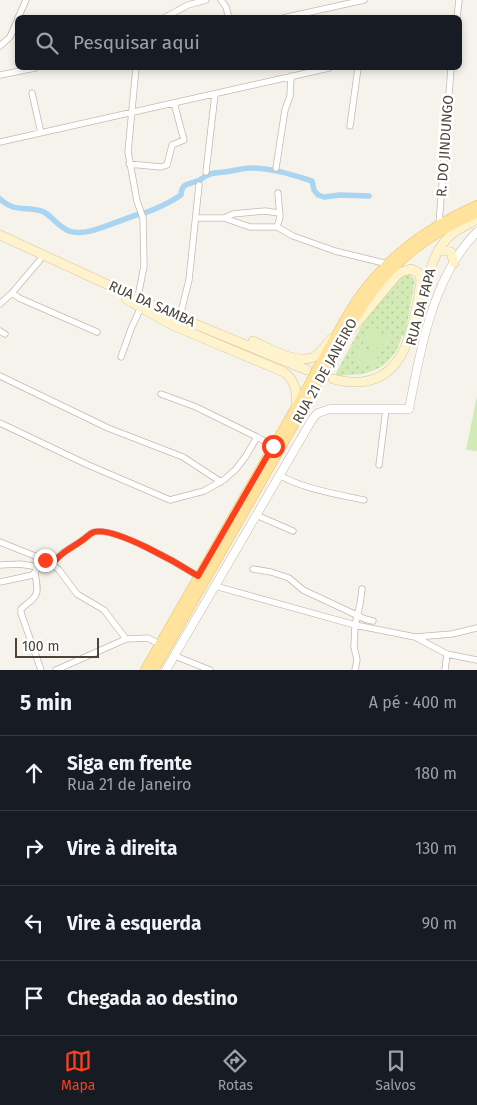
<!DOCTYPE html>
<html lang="pt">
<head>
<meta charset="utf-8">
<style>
  body { margin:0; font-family:"Fira Sans",sans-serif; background:#242831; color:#f1f3f6 }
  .scale { position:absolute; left:15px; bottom:12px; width:84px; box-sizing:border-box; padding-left:5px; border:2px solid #4b4439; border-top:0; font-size:14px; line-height:18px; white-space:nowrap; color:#4b4439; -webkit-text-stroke:4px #fff; paint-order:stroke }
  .stop { position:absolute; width:15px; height:15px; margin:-11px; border:4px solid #fc3f1d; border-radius:50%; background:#fff }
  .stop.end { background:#fc3f1d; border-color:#fff; box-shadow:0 1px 5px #0008 }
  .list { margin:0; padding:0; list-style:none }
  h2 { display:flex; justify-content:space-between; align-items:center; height:65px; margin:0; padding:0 20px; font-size:21px }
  h2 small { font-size:16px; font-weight:400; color:#9ea1a6 }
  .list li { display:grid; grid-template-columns:32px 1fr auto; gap:15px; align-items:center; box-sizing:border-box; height:75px; padding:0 20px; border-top:1px solid #363941 }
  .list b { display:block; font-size:19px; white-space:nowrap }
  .list p { margin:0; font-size:16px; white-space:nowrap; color:#9ea1a6 }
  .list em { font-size:16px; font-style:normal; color:#9ea1a6 }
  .icon { flex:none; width:28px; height:28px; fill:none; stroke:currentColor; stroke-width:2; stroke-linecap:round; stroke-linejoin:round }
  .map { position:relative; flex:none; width:477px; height:670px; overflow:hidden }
  .search { position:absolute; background:#171b24; box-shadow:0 2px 8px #0003; left:15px; right:15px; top:15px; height:55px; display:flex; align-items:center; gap:12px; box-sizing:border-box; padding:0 18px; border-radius:8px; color:#9ea1a6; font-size:19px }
  .sheet { height:365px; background:#171b24 }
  nav { display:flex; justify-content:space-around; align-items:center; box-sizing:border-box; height:70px; border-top:1px solid #363941; background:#171b24; font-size:14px; color:#9ea1a6 }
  nav a { display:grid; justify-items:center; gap:2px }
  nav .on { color:#fc3f1d }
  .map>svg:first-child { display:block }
</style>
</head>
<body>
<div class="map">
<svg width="477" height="670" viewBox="0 0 477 670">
  <defs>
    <pattern id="park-dots" width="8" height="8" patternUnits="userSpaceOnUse" patternTransform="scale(1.25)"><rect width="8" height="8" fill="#d2eab5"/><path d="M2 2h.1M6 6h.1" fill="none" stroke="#b6ca9c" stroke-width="1.8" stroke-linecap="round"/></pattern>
  </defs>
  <rect width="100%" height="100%" fill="#f6f3ec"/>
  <path fill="url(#park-dots)" d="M406 274H410L415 280 414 285 405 336H402C395 363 375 375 349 375 344 375 340 377 334 377L365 319 401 277Z"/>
  <path fill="#d2eab5" d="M366 330 390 336 386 350 363 344Z
    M355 347 379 353 375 367 352 361Z
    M477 396V451L466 450Z"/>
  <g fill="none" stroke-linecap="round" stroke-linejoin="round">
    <path stroke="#a9d4f2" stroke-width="5.5" d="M0 199C16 214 29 205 44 212 53 217 57 226 69 231 87 238 120 219 140 214
      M142 214C156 209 168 204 181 195 182 181 190 185 200 180 202 179 203 177 206 176 212 172 218 173 224 172 234 171 242 168 251 168 272 168 293 175 312 181L314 190 318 195 324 197 340 195 369 196"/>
    <g stroke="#c2bbae" stroke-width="7">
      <path id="minor" d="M221 0 226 7 229 18
        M18 18 26 0
        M164 18 188 5 206 0
        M283 18 364 0
        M457 18 459 0
        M0 46 10 37 18 19
        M136 68 128 152 137 201 143 218 144 266 138 297
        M0 75 35 68
        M32 93 41 133
        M350 126 358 68
        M0 142 329 68
        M129 164 161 167 167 165 172 145 184 140 174 103
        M276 168 285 110 290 96 291 76
        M206 172 215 94
        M196 218H224L233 214 265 211 279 213
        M224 218 250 227H277L293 236 335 251 388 264
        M439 224 451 68
        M277 227 280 217 278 193
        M12 293 19 298 97 332
        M0 304 12 293 40 260
        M181 312 189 280 199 185
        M0 331 5 334
        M121 357 131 329 141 307
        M0 376 108 428 183 457 221 482
        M161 394 196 407 257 437
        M0 423 86 464 170 500 204 491 225 479 236 469 246 456 257 437 273 446
        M379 465 386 409
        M279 475C304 489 336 494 364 500
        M256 515 293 531
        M0 542 45 560 52 564 59 570 77 594 104 610 126 639
        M0 565 20 564 38 567
        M253 569 271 572 289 578 303 590 365 619 373 621
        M35 573C39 596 39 594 21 609V613L41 670
        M0 582 33 575 38 567 52 564C63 549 71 549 84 539 88 536 90 533 94 532 114 526 179 564 198 576
        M215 586 355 625 415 637 452 634 477 628
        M417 638 447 654 477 660
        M175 656 210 670
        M56 670 126 639 148 638 159 644
        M355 670 357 660 354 647 355 625 360 604 362 589
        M445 670 447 654"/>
    </g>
    <g stroke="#c2bbae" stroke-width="9">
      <path id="tertiary" d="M166 670 313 418 318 413 330 409H409C420 351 433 275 477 232"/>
    </g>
    <g stroke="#d6c79b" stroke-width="10">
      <path id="secondary" d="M0 235 180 318 307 370
        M438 252 443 250 451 252 454 263
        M126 299 172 325 284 372C296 381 297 392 296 407
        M423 302C428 278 432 250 453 233 460 228 469 224 477 219
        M253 341C269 348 296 365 314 357 321 353 326 345 331 339
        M333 379C404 397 413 333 421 280L419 273 411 269 401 272 396 276 350 331"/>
    </g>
    <g stroke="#e6c16a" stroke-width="10">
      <path id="primary" d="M318 367C332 344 344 319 359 297 389 255 430 226 477 205
        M324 370C368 295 392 249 477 213
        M145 670 311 381
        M154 670 317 384"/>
    </g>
    <use href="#minor" stroke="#fff" stroke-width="5.5"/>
    <use href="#tertiary" stroke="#fff" stroke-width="8"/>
    <use href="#secondary" stroke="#fff3cd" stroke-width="9"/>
    <use href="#primary" stroke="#ffe39c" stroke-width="9"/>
    <g stroke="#e6c16a" stroke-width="10" stroke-linecap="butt">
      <path id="primary-bridge" d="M311 381 318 367
        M317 384 324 370"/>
    </g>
    <use href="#primary-bridge" stroke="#ffe39c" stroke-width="9"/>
  </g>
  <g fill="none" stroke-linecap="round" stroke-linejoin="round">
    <path stroke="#fc3f1d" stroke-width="6" d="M45 560 52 564C63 550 71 549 84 539 88 536 90 533 94 532 114 526 179 564 198 576L273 446"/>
  </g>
  <g text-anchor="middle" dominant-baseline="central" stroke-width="5" stroke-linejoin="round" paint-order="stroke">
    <g font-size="14" fill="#4b4439" stroke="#fff">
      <text transform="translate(445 146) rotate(-86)">R. DO JINDUNGO</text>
      <text transform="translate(152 304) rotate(24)">RUA DA SAMBA</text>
      <text transform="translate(421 307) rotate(-75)">RUA DA FAPA</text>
      <text transform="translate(325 371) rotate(-61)">RUA 21 DE JANEIRO</text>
    </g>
  </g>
</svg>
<div class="scale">100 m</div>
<div class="stop" style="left:273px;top:446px"></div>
<div class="stop end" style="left:45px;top:560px"></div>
<div class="search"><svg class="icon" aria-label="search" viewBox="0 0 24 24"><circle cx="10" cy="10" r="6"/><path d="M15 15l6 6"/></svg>Pesquisar aqui</div>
</div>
<section class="sheet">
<h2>5 min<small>A pé · 400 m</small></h2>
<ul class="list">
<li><svg class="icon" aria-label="ahead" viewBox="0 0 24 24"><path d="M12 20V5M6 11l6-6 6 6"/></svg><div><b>Siga em frente</b><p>Rua 21 de Janeiro</p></div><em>180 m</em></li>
<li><svg class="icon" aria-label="right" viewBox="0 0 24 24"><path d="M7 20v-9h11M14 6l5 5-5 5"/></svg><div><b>Vire à direita</b></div><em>130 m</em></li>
<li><svg class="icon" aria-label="left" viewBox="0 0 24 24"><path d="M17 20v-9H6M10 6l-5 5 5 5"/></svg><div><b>Vire à esquerda</b></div><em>90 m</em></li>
<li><svg class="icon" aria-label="arrive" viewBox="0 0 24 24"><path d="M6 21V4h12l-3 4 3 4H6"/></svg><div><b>Chegada ao destino</b></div></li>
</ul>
</section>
<nav>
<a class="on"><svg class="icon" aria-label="map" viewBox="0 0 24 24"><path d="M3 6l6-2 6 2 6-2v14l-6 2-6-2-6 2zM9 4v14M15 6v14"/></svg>Mapa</a>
<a><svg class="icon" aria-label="directions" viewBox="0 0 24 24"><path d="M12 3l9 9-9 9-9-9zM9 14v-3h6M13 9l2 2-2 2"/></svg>Rotas</a>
<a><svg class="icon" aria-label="saved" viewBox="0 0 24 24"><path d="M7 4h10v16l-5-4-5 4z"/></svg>Salvos</a>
</nav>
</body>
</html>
